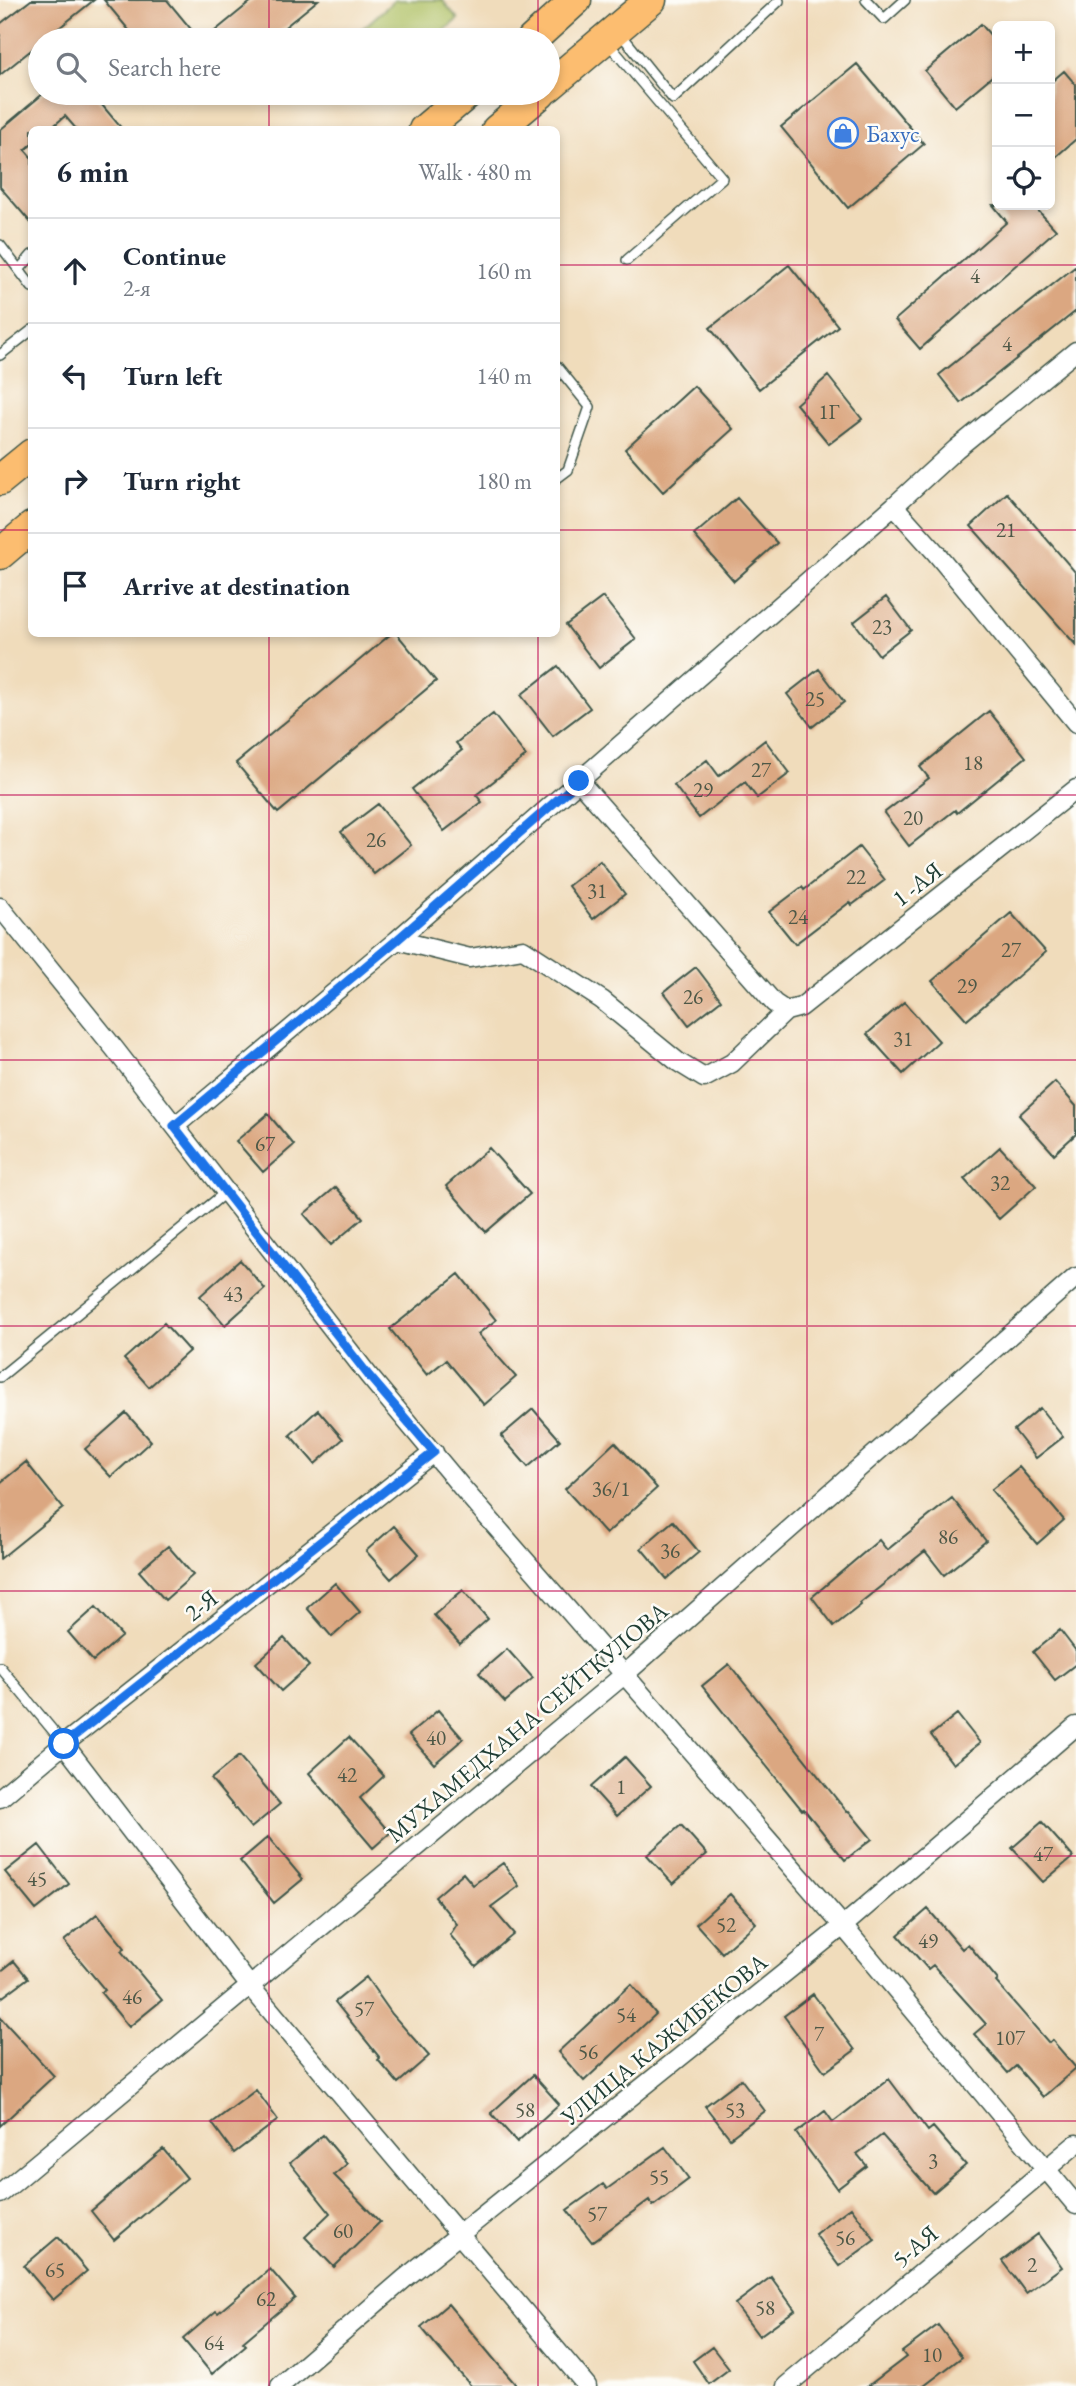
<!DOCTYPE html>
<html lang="en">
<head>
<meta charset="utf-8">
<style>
  body { margin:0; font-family:"EB Garamond",serif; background:#f2f2f3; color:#1f2937 }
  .controls { position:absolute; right:21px; top:21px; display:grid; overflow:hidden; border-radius:10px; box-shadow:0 4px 10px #0003 }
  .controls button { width:63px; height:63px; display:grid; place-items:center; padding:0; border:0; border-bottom:2px solid #e0e1e3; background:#fff; color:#1f2937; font:35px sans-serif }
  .stop { position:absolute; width:21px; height:21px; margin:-16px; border:5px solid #1a73e8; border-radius:50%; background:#fff }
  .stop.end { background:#1a73e8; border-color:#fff; box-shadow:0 2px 7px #0008 }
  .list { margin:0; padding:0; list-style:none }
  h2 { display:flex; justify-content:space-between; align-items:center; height:91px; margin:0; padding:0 28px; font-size:30px }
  h2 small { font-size:23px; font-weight:400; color:#747a83 }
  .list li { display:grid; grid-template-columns:46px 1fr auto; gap:21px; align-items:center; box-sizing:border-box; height:105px; padding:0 28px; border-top:2px solid #e0e1e3 }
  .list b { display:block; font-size:26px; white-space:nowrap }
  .list p { margin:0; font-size:23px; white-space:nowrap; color:#747a83 }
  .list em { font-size:23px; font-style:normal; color:#747a83 }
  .icon { flex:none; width:38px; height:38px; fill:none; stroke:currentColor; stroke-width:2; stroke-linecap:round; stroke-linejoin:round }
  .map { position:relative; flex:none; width:1076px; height:2386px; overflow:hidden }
  .search { position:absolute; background:#fff; box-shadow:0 4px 10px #0003; left:28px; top:28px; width:532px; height:77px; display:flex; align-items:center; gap:18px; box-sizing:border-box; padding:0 24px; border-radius:38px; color:#747a83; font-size:26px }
  .panel { position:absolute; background:#fff; box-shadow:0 4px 10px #0003; left:28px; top:126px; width:532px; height:511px; border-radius:10px }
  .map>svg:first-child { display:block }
</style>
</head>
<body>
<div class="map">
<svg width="1076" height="2386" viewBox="0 0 1076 2386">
  <rect width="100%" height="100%" fill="#fdfcf7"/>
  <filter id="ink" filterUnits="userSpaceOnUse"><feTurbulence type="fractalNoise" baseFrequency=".0143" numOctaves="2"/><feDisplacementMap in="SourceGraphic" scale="14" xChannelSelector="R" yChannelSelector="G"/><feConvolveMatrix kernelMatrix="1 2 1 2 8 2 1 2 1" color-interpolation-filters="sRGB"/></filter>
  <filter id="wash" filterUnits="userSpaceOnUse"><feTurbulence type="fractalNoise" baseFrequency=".00686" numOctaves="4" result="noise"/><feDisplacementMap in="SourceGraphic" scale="28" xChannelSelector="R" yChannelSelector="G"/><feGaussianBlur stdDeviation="1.57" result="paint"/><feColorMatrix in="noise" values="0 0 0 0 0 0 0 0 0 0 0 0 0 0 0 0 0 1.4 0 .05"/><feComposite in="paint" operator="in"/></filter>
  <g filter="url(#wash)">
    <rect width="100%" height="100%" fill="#f0dcbb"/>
    <path fill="#aec064" stroke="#667e4c" stroke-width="2" d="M395 0H442L458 19 433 40H357L354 36Z"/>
    <g id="blocks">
      <path fill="#dba781" d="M31 0H94L44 40H40V43L0 75V24Z
        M104 0H167L200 40H137Z
        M253 0H318L269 40H204Z
        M981 24 997 43V72L955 107 925 71Z
        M857 64 924 144 848 208 781 127Z
        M1064 71 1076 85V139L1050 162V83Z
        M44 93H92L123 130H77L65 116 49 130H32V144L25 150 32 158V224L0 187V130Z
        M993 205H1033L1056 230 920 349 895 320 1007 222Z
        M789 265 838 326 759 389 710 328Z
        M1076 266V311L961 403 939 375Z
        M828 376 862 419 829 444 796 404Z
        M694 386 733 429 663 492 625 449Z
        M1007 493 1076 573V645L971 526Z
        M737 498 777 543 734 581 694 535Z
        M603 597 636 639 599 668 566 625Z
        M886 597 911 630 879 655 854 622Z
        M391 634H397L436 681 278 813 236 763Z
        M558 666 590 708 553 736 521 695Z
        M819 669 844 702 812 727 787 694Z
        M989 711 1026 757 957 813 955 810 909 846 884 813 929 778 920 767Z
        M493 714 526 756 476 795 482 802 444 831 412 789 462 750 456 743Z
        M765 740 790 773 757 798 745 782 699 818 674 785 707 760 719 776Z
        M378 804 411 845 374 874 341 832Z
        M859 847 885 880 852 905 850 902 795 944 769 912 802 887 804 890Z
        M600 861 625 894 593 919 568 886Z
        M1011 913 1046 952 967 1020 932 981Z
        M696 967 721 1000 689 1025 664 992Z
        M904 1002 939 1041 903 1074 867 1034Z
        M1055 1082 1076 1106V1134L1054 1154 1019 1115Z
        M268 1114 294 1145 263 1172 236 1141Z
        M1000 1147 1036 1186 999 1219 964 1179Z
        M489 1148 530 1194 486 1232 446 1186Z
        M336 1187 363 1218 331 1245 304 1214Z
        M240 1260 265 1289 225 1325 200 1296Z
        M459 1274 496 1320 478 1334 516 1377 484 1405 446 1360 427 1375 390 1329Z
        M164 1323 189 1351 149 1387 124 1359Z
        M1040 1408 1063 1437 1036 1458 1014 1430Z
        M533 1409 560 1440 528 1467 501 1436Z
        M318 1410 343 1439 315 1464 290 1435Z
        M126 1413 151 1441 111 1477 85 1449Z
        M615 1442 657 1488 606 1534 565 1489Z
        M26 1462 63 1508 0 1559V1483Z
        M1019 1467 1064 1520 1037 1544 991 1490Z
        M952 1498 986 1541 944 1575 925 1551 860 1603 861 1605 834 1626 812 1597 879 1540 887 1550Z
        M673 1521 699 1552 667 1579 641 1548Z
        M394 1526 419 1554 391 1579 366 1551Z
        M168 1546 193 1575 165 1600 139 1571Z
        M335 1583 360 1612 332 1637 307 1608Z
        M463 1590 488 1619 460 1644 434 1615Z
        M96 1607 122 1636 93 1661 68 1632Z
        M1060 1630 1076 1651V1664L1055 1680 1033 1652Z
        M284 1638 309 1666 281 1691 256 1663Z
        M507 1649 533 1678 505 1702 479 1673Z
        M729 1664 847 1812 849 1811 872 1839 845 1860 804 1809 802 1810 702 1686Z
        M438 1710 463 1739 434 1764 409 1735Z
        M957 1714 980 1743 953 1764 931 1735Z
        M349 1737 384 1776 360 1798 390 1833 373 1848 309 1773Z
        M239 1756 280 1804 251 1828 211 1779Z
        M625 1757 651 1786 617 1816 591 1787Z
        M1042 1822 1073 1857 1043 1882 1012 1848Z
        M681 1825 707 1854 673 1884 647 1855Z
        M268 1837 303 1879 274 1903 240 1861Z
        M39 1845 69 1884 36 1910 5 1872Z
        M503 1863 519 1886 491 1907 514 1934 476 1966 450 1935 457 1924 435 1897 463 1873 473 1885Z
        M730 1894 756 1923 722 1953 696 1924Z
        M928 1909 962 1949 968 1944 998 1980 996 1982 1049 2043 1052 2040 1076 2068 1043 2097 1016 2066 1008 2073 974 2034 986 2024 933 1965 928 1969 898 1935Z
        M97 1914 125 1948 121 1951 162 2000 129 2027 101 1993 105 1990 64 1941Z
        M14 1961 28 1978 0 1999V1972Z
        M366 1977 392 2014 429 2056 398 2083 378 2060 380 2058 335 2002Z
        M631 1984 656 2014 584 2081 558 2052Z
        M813 1994 855 2050 825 2072 784 2016Z
        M0 2017 54 2076 0 2126Z
        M533 2075 559 2104 517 2142 491 2113Z
        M741 2079 765 2111 730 2138 705 2106Z
        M889 2079 928 2131 933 2127 966 2165 933 2193 882 2135 857 2154 867 2166 837 2189 796 2133 825 2111 833 2122Z
        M256 2090 278 2120 234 2153 212 2123Z
        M323 2135 347 2164 334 2175 380 2222 334 2267 305 2237 330 2213 290 2163Z
        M665 2147 689 2179 653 2206 649 2200 592 2242 567 2210 603 2184 607 2189Z
        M163 2149 187 2178 114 2240 91 2211Z
        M851 2207 875 2240 839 2266 815 2234Z
        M1038 2234 1062 2267 1026 2293 1002 2261Z
        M58 2237 87 2271 53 2300 24 2266Z
        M270 2269 295 2298 243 2342 246 2345 212 2374 183 2339 216 2311 218 2313Z
        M771 2277 795 2310 759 2336 735 2304Z
        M448 2304 498 2364 517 2386H471L440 2350 421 2327Z
        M938 2325 962 2357 924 2386H868L906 2357 902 2352Z
        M712 2347 729 2369 709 2384 693 2361Z"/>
    </g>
  </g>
  <g filter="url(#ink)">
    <use href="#blocks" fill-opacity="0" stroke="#3e5548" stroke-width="2"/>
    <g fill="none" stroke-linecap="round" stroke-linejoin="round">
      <g stroke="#3e5548" stroke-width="12">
        <path id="service" d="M866 0 884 19 905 0
          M620 33 673 99 779 1
          M608 43 722 178 627 260
          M0 245 32 287
          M19 270 32 255
          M0 355 32 330
          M556 365 590 407 568 470 556 479
          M0 1377 226 1192
          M0 1667 64 1744"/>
      </g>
      <g stroke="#3e5548" stroke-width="21">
        <path id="minor" d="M894 506 936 553 1076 723
          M579 781 774 1003 786 1011
          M0 907 114 1048 369 1376 464 1490 843 1926 1076 2205
          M397 940 894 506 956 449 1076 351
          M175 1126 397 940 470 958 523 949 602 1000 678 1062 704 1078 732 1063 786 1011 801 1007 1076 789
          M64 1744 249 1985 587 2386
          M0 1798 64 1744 434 1452
          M0 2194 625 1674 1076 1277
          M280 2386 404 2279 843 1926 1076 1726
          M786 2386 1076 2144"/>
      </g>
      <g stroke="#3e5548" stroke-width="33">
        <path id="trunk" d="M532 40 576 0
          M548 87 651 0
          M424 130 468 93
          M497 130 541 93
          M0 480 32 454
          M0 554 32 527"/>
      </g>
      <use href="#service" stroke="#fff" stroke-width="9"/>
      <use href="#minor" stroke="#fff" stroke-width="18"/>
      <use href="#trunk" stroke="#fcbd6f" stroke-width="30"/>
    </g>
  </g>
  <g fill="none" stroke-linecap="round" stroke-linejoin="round" filter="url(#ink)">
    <path stroke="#1a73e8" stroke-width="9" d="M64 1744 434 1452 369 1376 174 1126 397 940 579 781"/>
  </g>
  <path fill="none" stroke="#c2185b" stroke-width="2" stroke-opacity="0.55" d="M269 0V40M538 0V40M807 0V2386M269 93V130M538 93V130M0 265H32M556 265H1076M0 530H32M556 530H1076M269 634V2386M538 634V2386M0 795H1076M0 1060H1076M0 1326H1076M0 1591H1076M0 1856H1076M0 2121H1076"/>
  <defs>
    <g id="shop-ring" transform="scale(1.575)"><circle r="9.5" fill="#fdfcf7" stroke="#3f7fe0" stroke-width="1.5"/><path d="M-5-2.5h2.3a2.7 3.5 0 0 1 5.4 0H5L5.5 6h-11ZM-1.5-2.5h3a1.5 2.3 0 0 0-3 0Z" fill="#3f7fe0"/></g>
  </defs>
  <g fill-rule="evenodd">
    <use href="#shop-ring" x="843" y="133"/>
  </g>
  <g text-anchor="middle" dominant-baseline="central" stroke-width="5" stroke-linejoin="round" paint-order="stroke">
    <g font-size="21" fill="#4e5847">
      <text x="975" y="275">4</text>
      <text x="1007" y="343">4</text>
      <text x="829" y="411">1Г</text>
      <text x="1006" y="529">21</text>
      <text x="882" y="626">23</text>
      <text x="815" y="698">25</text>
      <text x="973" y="762">18</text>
      <text x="761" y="769">27</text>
      <text x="703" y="789">29</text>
      <text x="913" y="817">20</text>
      <text x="376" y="839">26</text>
      <text x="856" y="876">22</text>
      <text x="597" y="890">31</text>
      <text x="798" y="916">24</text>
      <text x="1011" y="949">27</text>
      <text x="967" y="985">29</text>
      <text x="693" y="996">26</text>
      <text x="903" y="1038">31</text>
      <text x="265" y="1143">67</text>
      <text x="1000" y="1182">32</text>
      <text x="233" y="1293">43</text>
      <text x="611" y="1488">36/1</text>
      <text x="948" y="1536">86</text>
      <text x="670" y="1550">36</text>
      <text x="436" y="1737">40</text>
      <text x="347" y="1774">42</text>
      <text x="621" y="1786">1</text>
      <text x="1043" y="1853">47</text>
      <text x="37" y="1878">45</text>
      <text x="726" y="1924">52</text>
      <text x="928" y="1940">49</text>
      <text x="132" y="1996">46</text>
      <text x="364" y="2008">57</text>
      <text x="626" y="2014">54</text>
      <text x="819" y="2033">7</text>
      <text x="1010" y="2037">107</text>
      <text x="588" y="2051">56</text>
      <text x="525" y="2109">58</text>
      <text x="735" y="2109">53</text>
      <text x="933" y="2160">3</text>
      <text x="659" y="2176">55</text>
      <text x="597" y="2213">57</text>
      <text x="343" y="2230">60</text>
      <text x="845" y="2237">56</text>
      <text x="1032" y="2264">2</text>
      <text x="55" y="2269">65</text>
      <text x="266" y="2298">62</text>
      <text x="765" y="2307">58</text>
      <text x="214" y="2342">64</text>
      <text x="932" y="2354">10</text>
    </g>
    <g font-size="24" fill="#366cbe" stroke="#fdfcf7" text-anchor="start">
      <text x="866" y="133">Бахус</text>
    </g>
    <g font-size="24" fill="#1f3d34" stroke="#fdfcf7">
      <text transform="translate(917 884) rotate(-38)">1 -АЯ</text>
      <text transform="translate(201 1605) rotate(-38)">2-Я</text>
      <text transform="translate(527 1722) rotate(-40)">МУХАМЕДХАНА СЕЙТКУЛОВА</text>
      <text transform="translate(664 2039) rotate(-39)">УЛИЦА КАЖИБЕКОВА</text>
      <text transform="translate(915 2246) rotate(-40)">5-АЯ</text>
    </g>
  </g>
</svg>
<div class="controls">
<button>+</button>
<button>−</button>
<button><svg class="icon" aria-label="locate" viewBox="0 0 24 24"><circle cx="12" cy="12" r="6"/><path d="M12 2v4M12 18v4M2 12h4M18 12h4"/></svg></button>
</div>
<div class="stop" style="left:64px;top:1744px"></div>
<div class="stop end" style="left:579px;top:781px"></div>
<div class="search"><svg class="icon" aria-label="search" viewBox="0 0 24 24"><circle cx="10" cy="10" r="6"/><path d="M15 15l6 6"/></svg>Search here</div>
<section class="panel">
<h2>6 min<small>Walk · 480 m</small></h2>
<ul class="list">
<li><svg class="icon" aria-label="ahead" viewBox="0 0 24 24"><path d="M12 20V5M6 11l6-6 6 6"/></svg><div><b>Continue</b><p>2-я</p></div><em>160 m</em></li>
<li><svg class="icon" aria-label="left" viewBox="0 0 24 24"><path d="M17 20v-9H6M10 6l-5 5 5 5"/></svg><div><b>Turn left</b></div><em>140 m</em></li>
<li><svg class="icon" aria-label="right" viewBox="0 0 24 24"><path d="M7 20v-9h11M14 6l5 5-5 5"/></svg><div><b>Turn right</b></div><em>180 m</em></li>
<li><svg class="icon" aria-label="arrive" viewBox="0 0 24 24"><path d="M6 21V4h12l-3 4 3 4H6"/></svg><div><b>Arrive at destination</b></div></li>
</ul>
</section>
</div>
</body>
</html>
